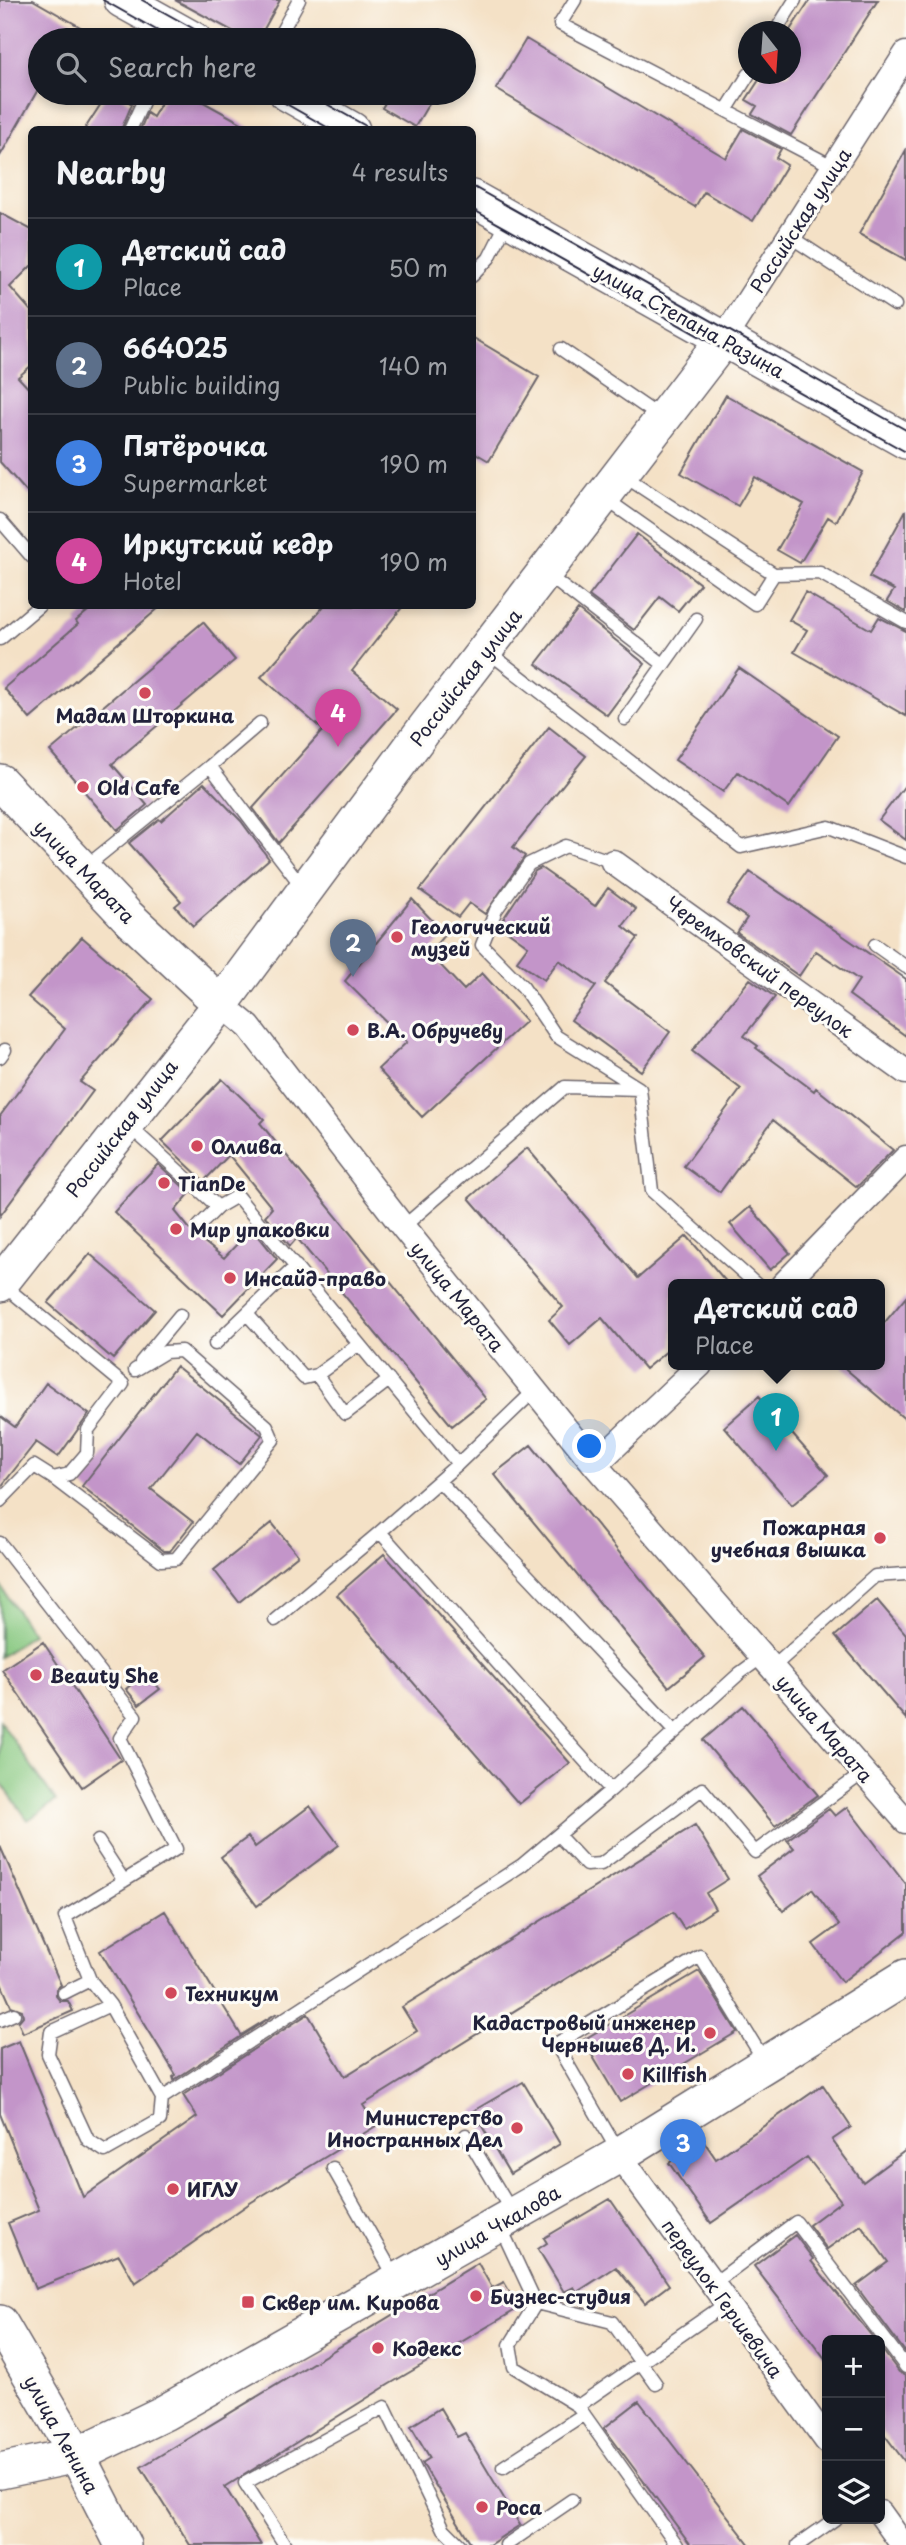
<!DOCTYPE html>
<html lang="en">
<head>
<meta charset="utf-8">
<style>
  body { margin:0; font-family:"Playpen Sans",sans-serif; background:#20242c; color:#f1f3f6 }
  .controls { position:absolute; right:21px; bottom:21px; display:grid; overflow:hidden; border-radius:10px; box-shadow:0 4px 10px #0003 }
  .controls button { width:63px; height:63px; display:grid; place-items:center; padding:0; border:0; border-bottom:2px solid #363941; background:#171b24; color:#f1f3f6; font:35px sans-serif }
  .compass { position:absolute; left:738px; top:21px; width:63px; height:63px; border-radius:50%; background:#171b24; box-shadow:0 4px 10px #0003; rotate:163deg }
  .you { position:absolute; left:590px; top:1447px; width:24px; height:24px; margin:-18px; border:5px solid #fff; border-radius:50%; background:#1a73e8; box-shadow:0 0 0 10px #1a73e833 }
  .badge { display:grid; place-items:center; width:46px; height:46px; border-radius:50%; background:#7c3aed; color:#fff; font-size:23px; font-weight:700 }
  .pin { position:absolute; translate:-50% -58px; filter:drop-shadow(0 2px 4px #0008) }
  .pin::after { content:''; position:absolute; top:37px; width:24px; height:21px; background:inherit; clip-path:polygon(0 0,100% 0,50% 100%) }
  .popup { position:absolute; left:668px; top:1279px; width:217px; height:91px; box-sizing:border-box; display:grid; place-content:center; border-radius:10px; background:#171b24; filter:drop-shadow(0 2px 5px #0005); font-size:23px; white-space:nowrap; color:#9ea1a6 }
  .popup b { font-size:26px; color:#f1f3f6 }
  .popup::after { content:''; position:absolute; left:50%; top:100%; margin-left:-14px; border:14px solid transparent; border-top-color:#171b24 }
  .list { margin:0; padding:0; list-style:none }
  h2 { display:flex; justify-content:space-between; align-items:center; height:91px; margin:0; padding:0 28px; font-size:30px }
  h2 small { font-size:23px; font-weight:400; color:#9ea1a6 }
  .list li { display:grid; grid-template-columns:46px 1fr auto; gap:21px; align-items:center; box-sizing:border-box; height:98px; padding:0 28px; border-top:2px solid #363941 }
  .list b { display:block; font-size:26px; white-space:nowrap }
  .list p { margin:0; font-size:23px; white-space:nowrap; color:#9ea1a6 }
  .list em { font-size:23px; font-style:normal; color:#9ea1a6 }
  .icon { flex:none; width:38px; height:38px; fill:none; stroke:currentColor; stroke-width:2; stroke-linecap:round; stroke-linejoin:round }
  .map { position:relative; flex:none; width:906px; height:2545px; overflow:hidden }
  .search { position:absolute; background:#171b24; box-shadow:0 4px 10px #0003; left:28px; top:28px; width:448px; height:77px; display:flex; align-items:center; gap:18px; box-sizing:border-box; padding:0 24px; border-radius:38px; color:#9ea1a6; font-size:26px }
  .panel { position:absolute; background:#171b24; box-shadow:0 4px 10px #0003; left:28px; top:126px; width:448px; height:483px; border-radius:10px }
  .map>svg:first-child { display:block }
</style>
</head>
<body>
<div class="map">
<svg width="906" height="2545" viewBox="0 0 906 2545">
  <rect width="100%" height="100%" fill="#fdfcf7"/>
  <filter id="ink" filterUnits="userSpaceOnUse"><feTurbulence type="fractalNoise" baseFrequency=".0143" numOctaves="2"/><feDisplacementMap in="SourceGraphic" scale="14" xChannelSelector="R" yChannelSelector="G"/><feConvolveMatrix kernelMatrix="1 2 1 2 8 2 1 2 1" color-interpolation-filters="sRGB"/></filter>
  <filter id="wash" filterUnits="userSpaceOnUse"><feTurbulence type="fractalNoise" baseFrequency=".00686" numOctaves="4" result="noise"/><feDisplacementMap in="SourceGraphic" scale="28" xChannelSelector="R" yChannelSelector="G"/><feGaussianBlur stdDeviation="1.57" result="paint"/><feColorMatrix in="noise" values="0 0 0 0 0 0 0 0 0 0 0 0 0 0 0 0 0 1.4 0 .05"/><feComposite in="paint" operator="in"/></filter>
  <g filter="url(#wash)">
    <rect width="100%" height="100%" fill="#f4e1c6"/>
    <path fill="#86c77f" stroke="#54745d" stroke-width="2" d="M0 1585 32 1634 0 1657Z
      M0 1721 56 1801 28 1820 0 1781Z"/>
    <g id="blocks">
      <path fill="#c395c9" d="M0 0H33L103 40H40V86L0 156Z
        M175 0H280L258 40H249Z
        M810 0H878L791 135 752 114 757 106 746 100 763 74H790V30Z
        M526 39 726 158 743 129 781 149 776 158 787 165 753 221 704 192 695 207 496 89Z
        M108 93H115L132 104 121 130H84Z
        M167 93H187L254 130H140L147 113 153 117Z
        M391 93H435L415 127 382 108Z
        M906 150V260L859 234Z
        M0 213 32 230V265L10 287 32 312V365L18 377 32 392V498L0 462Z
        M472 337 539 377 489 461 472 451Z
        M726 395 863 472 836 522 828 517 800 563 777 550 804 504 755 477 738 506 681 473Z
        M906 510V612L887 601 894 590 869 577Z
        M637 534 700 584 678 611 660 597 634 630 589 596Z
        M805 592 871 630 879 617 906 631V716L794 652 807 630 789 620Z
        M94 606H161L30 719 4 688 78 624 76 621Z
        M324 606H403L352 671 397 709 279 843 253 808 323 730 261 677Z
        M578 610 645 664 607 715 536 664Z
        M203 622 235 660 112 764 147 805 117 830 50 751Z
        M739 668 838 736 789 807 738 772 723 792 675 760Z
        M549 727 586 756 513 847 525 856 485 914 469 903 458 917 420 890Z
        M204 783 241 821 269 859 193 926 175 906 181 901 129 843 159 819 161 821Z
        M906 784V840L879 820Z
        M541 868 595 906 608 888 636 909 623 926 638 938 605 983 670 1032 641 1071 571 1020 596 986 559 960 544 980 517 961 528 946 499 925 535 871Z
        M750 872 906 979V1036L849 995 859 980 816 951 799 976 737 933 747 918 727 904Z
        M412 899 445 934 429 953 464 990 482 973 526 1021 422 1117 378 1069 407 1042 345 981Z
        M82 937 153 999 80 1082 93 1091 0 1216V1116L65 1029 28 997Z
        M750 979 775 997 744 1036 758 1046 756 1048 814 1091 816 1088 893 1150 857 1187 773 1120 720 1192 684 1166 741 1089 692 1051Z
        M222 1079 264 1119 260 1123 486 1399 452 1426 297 1238 290 1246 265 1216 272 1208 229 1155 204 1181 162 1141Z
        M527 1148 638 1278 687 1236 729 1285H673V1346L645 1369 602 1318 570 1345 549 1320 563 1307 469 1198Z
        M158 1164 190 1193 175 1211 193 1233 224 1258 252 1228 277 1259 223 1315 114 1212Z
        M750 1207 790 1253 770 1270 730 1224Z
        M90 1254 155 1310 113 1359 48 1303Z
        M906 1297V1420L841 1365H879V1329Z
        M176 1366 262 1435 239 1464 197 1431 151 1489 193 1522 170 1551H164L82 1486Z
        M46 1383 89 1414 58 1457 36 1442 0 1488V1416L15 1427Z
        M759 1396 828 1475 792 1505 724 1427Z
        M531 1445 705 1657 669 1687 494 1474Z
        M272 1523 298 1555 239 1602 214 1570Z
        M384 1554 570 1763 519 1804 337 1595Z
        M877 1600 906 1634V1719L835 1636Z
        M43 1642 121 1760 82 1787 2 1670Z
        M146 1672 160 1689 139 1705 126 1689Z
        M743 1706 818 1795 775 1826 703 1740Z
        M310 1806 339 1845 257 1906 221 1857 248 1837 255 1847Z
        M847 1807 906 1884V1932L842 1982 813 1944 839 1925 812 1889 783 1911 757 1876 794 1848 787 1840 829 1809 835 1816Z
        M695 1825 728 1879 706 1893 715 1909 684 1929 673 1912 363 2105 376 2126 250 2203 135 2283 119 2255 35 2289 8 2223 39 2210 0 2114V2049L19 2041 83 2197 197 2117 183 2095 308 2014 345 2076 417 2031 402 2007Z
        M0 1846 61 1985 56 1989V1996L60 2001H68L73 2011 23 2033 18 2022 23 2016 22 2010 11 2006 0 1981Z
        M165 1911 241 2035 277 2013 174 2080 173 2077 176 2075 100 1951Z
        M699 1971 737 2032 620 2102 583 2040Z
        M523 2082 560 2144 510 2174 473 2111Z
        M823 2085 851 2127 832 2140 863 2182 906 2150V2353L856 2286 888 2262 861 2225 827 2249 809 2225 841 2201 807 2157 711 2223 669 2163 703 2140 716 2159Z
        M610 2199 669 2285 645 2303 616 2267 577 2292 574 2287 564 2292 538 2249 547 2243 544 2238Z
        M795 2235 813 2259 811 2261 875 2340H827V2361L754 2266Z
        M478 2263 492 2288 504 2282 519 2308 388 2385 225 2487 261 2545H190L141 2467Z
        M880 2347 899 2372 906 2376V2463L880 2429Z
        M639 2401 750 2545H691L604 2428Z
        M440 2408 457 2437 465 2433 520 2525 489 2545H472L422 2463 430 2458 411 2426Z"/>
    </g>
  </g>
  <g filter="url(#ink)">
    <use href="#blocks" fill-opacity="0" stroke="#6c656c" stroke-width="2"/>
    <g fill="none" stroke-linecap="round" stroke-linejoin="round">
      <g stroke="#6c656c" stroke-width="15">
        <path id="lane" d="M575 0 560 24 834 167
          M775 32 795 0
          M277 40 299 0
          M727 109 749 74
          M130 130 147 93
          M789 236 895 305
          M472 276 489 258 507 222
          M561 349 660 417
          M621 474 774 574 820 573 906 622
          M603 497 755 604 774 574
          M0 520 32 557
          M545 573 663 664
          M0 639 39 606
          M486 650 741 847 829 827 906 857
          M625 719 696 619
          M210 766 260 723
          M613 862 566 846 529 864 496 910 482 945 523 987 556 1036 639 1088
          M83 869 210 766 304 889
          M875 945 906 967
          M0 1057 5 1050
          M128 1125 218 1207 237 1196 458 1464 534 1391
          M199 1226 218 1207
          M403 1227 565 1087 640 1089 652 1191 757 1285
          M247 1314 304 1378 317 1375 359 1344
          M215 1344 296 1266
          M141 1362 180 1315
          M317 1375 345 1414 389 1380
          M458 1464 380 1532 611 1790 740 1673 762 1657
          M53 1478 161 1560 176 1559 273 1440 267 1426 181 1351 165 1352 135 1370
          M439 1481 675 1732
          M0 1501 34 1466 53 1478 69 1474 87 1453 88 1430 123 1384 1 1283
          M0 1543 135 1716 120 1738 176 1849 65 1917 90 1980 64 1993
          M275 1620 380 1532
          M772 1668 875 1576 906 1574
          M558 1835 586 1865 601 1864 702 1789 755 1852 863 1773
          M98 1841 124 1881
          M90 1980 110 2005 162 2098 160 2120 105 2151 88 2140 48 2054 51 2032 110 2005
          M0 2020 14 2014
          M162 2098 522 1865 611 1790
          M466 2135 513 2214
          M619 2153 556 2044 700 1956 765 2062
          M333 2168 395 2277
          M500 2226 536 2303 510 2345 514 2367 578 2406 677 2545
          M713 2284 796 2222 906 2367
          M536 2303 612 2322 656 2384
          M578 2406 727 2303
          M503 2467 584 2414
          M285 2545 245 2483 385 2407 444 2529 460 2545
          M506 2545 572 2500
          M798 2545 835 2519"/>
      </g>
      <g stroke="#6c656c" stroke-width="27">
        <path id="street" d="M723 340 906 54
          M613 862 906 1072
          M221 1004 249 1027 403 1227 595 1465 906 1821
          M783 1285 906 1158
          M595 1465 700 1365
          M619 2155 827 2441
          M880 2513 903 2545"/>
      </g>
      <g stroke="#6c656c" stroke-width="38">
        <path id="secondary" d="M122 0 194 40
          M287 93 352 130
          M472 198 906 441
          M0 782 128 917 221 1004
          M0 1284 221 1004 426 727 723 340
          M0 2323 77 2455 123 2545
          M0 2471 77 2455 164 2413 619 2155 906 1977"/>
      </g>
      <use href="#lane" stroke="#fff" stroke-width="12"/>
      <use href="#street" stroke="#fff" stroke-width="24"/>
      <use href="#secondary" stroke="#fff" stroke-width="35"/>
      <path stroke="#22223b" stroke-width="2" d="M103 0 174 40
        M142 0 214 40
        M267 93 332 130
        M307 93 373 130
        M472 186 906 430
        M472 209 906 452"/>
    </g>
  </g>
  <g fill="#d1495b" stroke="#fdfcf7" stroke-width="2.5">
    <circle cx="145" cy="693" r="7"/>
    <circle cx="83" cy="787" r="7"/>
    <circle cx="397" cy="937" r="7"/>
    <circle cx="353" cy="1030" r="7"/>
    <circle cx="197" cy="1146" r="7"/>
    <circle cx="164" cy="1183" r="7"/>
    <circle cx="176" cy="1229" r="7"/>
    <circle cx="230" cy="1278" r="7"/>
    <circle cx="880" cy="1538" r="7"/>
    <circle cx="36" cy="1675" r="7"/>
    <circle cx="171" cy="1993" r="7"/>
    <circle cx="710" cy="2033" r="7"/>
    <circle cx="628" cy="2074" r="7"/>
    <circle cx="517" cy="2128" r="7"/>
    <circle cx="173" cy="2189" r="7"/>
    <circle cx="476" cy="2296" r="7"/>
    <rect x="241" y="2295" width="14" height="14" rx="3.5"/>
    <circle cx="378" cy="2348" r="7"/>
    <circle cx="482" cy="2507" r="7"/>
  </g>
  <g text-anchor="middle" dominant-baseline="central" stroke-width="6" stroke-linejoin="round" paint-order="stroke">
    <g font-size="19" fill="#22223b" stroke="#fdfcf7">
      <text transform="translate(800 220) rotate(-57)">Российская улица</text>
      <text transform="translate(689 320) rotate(29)">улица Степана Разина</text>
      <text transform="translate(465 677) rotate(-52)">Российская улица</text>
      <text transform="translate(85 871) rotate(46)">улица Марата</text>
      <text transform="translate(760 966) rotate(36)">Черемховский переулок</text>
      <text transform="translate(121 1128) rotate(-52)">Российская улица</text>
      <text transform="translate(458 1296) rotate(51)">улица Марата</text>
      <text transform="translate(825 1728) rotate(49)">улица Марата</text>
      <text transform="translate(497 2225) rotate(-30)">улица Чкалова</text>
      <text transform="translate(723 2298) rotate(54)">переулок Гершевича</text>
      <text transform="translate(62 2434) rotate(61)">улица Ленина</text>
    </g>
    <g font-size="19" font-weight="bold" fill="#22223b" stroke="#fdfcf7" text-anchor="start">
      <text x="145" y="715" text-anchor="middle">Мадам Шторкина</text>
      <text x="97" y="787">Old Cafe</text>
      <text x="411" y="926">Геологический<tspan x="411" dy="22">музей</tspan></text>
      <text x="367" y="1030">В.А. Обручеву</text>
      <text x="211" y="1146">Оллива</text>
      <text x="178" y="1183">TianDe</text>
      <text x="190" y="1229">Мир упаковки</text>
      <text x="244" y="1278">Инсайд-право</text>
      <text x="866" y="1527" text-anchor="end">Пожарная<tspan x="866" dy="22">учебная вышка</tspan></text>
      <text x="50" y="1675">Beauty She</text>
      <text x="185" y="1993">Техникум</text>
      <text x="696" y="2022" text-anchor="end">Кадастровый инженер<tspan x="696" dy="22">Чернышев Д. И.</tspan></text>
      <text x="642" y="2074">Killfish</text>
      <text x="503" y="2117" text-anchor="end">Министерство<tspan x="503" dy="22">Иностранных Дел</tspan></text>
      <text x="187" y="2189">ИГЛУ</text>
      <text x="490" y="2296">Бизнес-студия</text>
      <text x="262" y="2302">Сквер им. Кирова</text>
      <text x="392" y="2348">Кодекс</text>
      <text x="496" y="2507">Роса</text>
    </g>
  </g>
</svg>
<div class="controls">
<button>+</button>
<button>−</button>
<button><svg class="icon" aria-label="layers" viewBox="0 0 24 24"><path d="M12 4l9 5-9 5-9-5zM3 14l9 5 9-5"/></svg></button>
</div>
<svg class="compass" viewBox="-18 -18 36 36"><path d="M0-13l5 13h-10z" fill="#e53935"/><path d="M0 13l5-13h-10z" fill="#9ea1a6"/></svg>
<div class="you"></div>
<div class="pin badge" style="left:776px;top:1451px;background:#0f9aa8">1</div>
<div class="popup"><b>Детский сад</b>Place</div>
<div class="pin badge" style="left:353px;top:977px;background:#5c6f8a">2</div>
<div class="pin badge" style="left:683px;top:2177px;background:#3f7fe0">3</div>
<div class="pin badge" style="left:338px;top:747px;background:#d1479c">4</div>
<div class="search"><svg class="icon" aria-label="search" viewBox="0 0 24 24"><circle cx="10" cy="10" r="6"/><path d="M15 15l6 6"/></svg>Search here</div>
<section class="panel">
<h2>Nearby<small>4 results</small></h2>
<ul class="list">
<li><span class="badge" style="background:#0f9aa8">1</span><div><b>Детский сад</b><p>Place</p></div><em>50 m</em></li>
<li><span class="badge" style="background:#5c6f8a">2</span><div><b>664025</b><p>Public building</p></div><em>140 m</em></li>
<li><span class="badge" style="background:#3f7fe0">3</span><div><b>Пятёрочка</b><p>Supermarket</p></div><em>190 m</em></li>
<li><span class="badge" style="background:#d1479c">4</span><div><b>Иркутский кедр</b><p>Hotel</p></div><em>190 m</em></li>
</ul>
</section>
</div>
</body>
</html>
